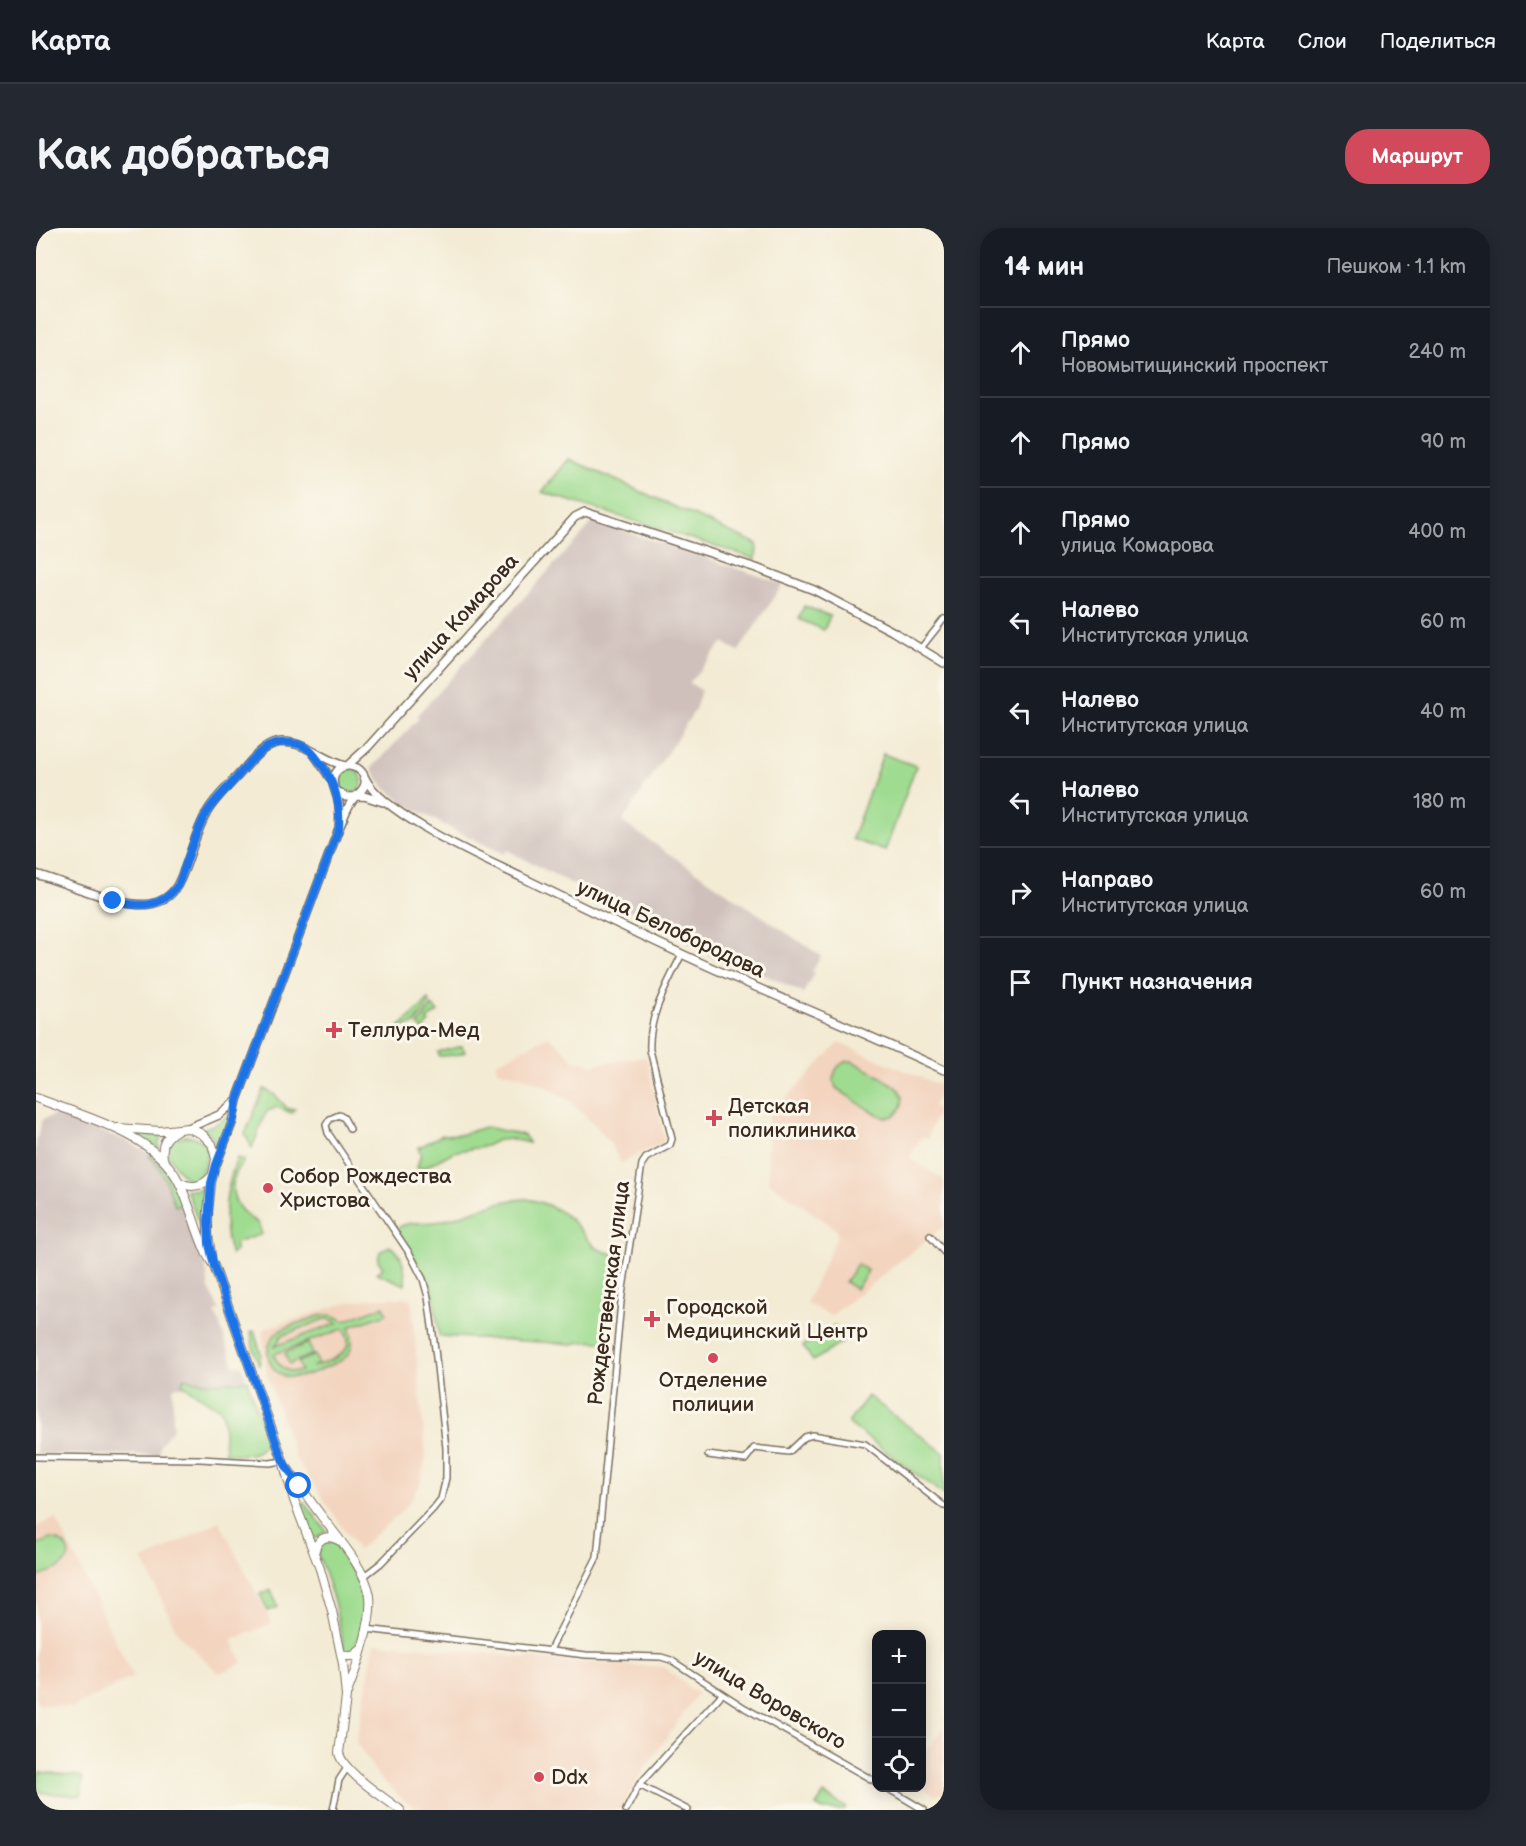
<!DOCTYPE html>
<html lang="ru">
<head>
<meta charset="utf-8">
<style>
  body { margin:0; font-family:"Balsamiq Sans",sans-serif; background:#242831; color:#f1f3f6 }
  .controls { position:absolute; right:18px; bottom:18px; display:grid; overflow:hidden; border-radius:12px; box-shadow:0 3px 15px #0003 }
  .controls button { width:54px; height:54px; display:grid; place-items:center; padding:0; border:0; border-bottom:2px solid #363941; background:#171b24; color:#f1f3f6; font:30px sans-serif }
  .stop { position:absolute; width:18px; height:18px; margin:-14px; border:4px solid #1a73e8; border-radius:50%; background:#fff }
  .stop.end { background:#1a73e8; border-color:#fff; box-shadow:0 2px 6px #0008 }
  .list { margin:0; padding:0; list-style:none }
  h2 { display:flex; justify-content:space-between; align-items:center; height:78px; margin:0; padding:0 24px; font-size:26px }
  h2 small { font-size:20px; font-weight:400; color:#9ea1a6 }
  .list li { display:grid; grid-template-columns:39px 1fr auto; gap:18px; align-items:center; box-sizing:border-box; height:90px; padding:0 24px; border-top:2px solid #363941 }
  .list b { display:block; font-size:22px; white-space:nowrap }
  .list p { margin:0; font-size:20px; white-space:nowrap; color:#9ea1a6 }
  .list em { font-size:20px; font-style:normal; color:#9ea1a6 }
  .icon { flex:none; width:33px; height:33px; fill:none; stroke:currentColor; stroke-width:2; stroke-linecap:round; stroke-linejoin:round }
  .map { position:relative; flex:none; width:908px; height:1582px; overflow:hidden; border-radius:24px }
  header { display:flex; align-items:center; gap:36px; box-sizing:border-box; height:84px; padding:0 30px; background:#171b24; border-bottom:2px solid #363941 }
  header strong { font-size:28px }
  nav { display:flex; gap:33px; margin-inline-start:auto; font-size:21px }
  .intro { display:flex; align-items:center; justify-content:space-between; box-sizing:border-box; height:144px; padding:0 36px }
  h1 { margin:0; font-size:42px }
  .button { padding:15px 27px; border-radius:24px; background:#d1495b; color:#fff; font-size:21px; font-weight:700 }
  main { display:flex; gap:36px; padding:0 36px }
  aside { flex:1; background:#171b24; border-radius:24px; box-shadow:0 3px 15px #0003 }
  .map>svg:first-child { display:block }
</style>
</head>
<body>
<header>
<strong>Карта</strong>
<nav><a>Карта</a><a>Слои</a><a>Поделиться</a></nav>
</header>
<div class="intro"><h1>Как добраться</h1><a class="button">Маршрут</a></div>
<main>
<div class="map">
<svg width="908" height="1582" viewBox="0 0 908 1582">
  <rect width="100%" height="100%" fill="#fbf7ec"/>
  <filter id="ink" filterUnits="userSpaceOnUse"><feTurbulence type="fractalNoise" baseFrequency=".0167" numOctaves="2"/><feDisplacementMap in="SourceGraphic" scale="12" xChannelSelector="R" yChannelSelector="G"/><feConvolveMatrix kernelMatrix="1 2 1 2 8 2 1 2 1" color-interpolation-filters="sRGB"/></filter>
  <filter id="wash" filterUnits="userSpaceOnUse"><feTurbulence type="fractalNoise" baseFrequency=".008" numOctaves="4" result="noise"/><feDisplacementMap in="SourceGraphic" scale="24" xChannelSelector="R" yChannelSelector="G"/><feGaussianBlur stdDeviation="1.35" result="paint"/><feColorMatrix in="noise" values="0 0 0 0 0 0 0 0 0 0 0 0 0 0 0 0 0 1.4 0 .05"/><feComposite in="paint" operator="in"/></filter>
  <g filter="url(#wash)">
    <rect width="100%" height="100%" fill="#f3ebd4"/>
    <path fill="#f3d4bf" d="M513 808 538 832 556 837 611 829 628 912 627 914 585 935 575 917 561 899 532 872 510 858 485 848 461 842 460 835Z
      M803 815 908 859 897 878 902 882 891 911 887 907 873 930 908 952V998L795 1088 770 1075 801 1009 800 1001 733 954 732 894V889Z
      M337 1070H375L390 1228 384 1257 369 1280 322 1322 260 1231 231 1148 226 1104 228 1101 309 1075Z
      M20 1290 97 1449 36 1480 1 1475 0 1472V1299Z
      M183 1293 236 1395 196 1412 207 1435 183 1445 142 1406 107 1333Z
      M341 1415 525 1433 628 1439 661 1466 602 1551 585 1582H382L360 1565 342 1548 320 1514 338 1418Z
      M908 1500V1565L899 1568 886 1558V1528Z"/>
    <path fill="#cfc0bb" d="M558 293 747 356 702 424 687 414 653 455 665 462 659 482 586 594 785 728 776 743 779 745 767 765 712 739H700L682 732 656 717 629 698 626 700 615 696 595 682 592 685 471 622 468 626 416 601 373 578 347 559 336 540 383 490 381 487 383 485Z
      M22 886 93 914 114 926 129 942 149 979 170 1041 173 1061 183 1082 179 1084 198 1137 206 1138 211 1154 181 1160 141 1158 137 1160V1201L124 1217 123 1227 0 1226V915L6 892Z"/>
    <path fill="#9fdc90" stroke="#6d8357" stroke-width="1.5" fill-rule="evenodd" d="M533 231 721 316 720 331 506 264Z
      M768 378 794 388 788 402 763 391Z
      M847 526 880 538 849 623 816 611Z
      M302 553a12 12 0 1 1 24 0a12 12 0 1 1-24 0Z
      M393 772 394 775 379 796 362 800Z
      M396 778 402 784 391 792 393 795 387 802 382 797Z
      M426 818 429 824 420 827 403 828 402 824Z
      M811 833H816C830 841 848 849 861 860 872 869 865 892 848 889 838 887 810 866 800 860 795 848 799 838 811 833Z
      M228 861 239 867 252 881H259L256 885 241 879 230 884 216 920 209 906Z
      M194 886 195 887 182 920 175 907 167 901 180 896Z
      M449 899 488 907 493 915 476 911 462 912 450 918 417 924 390 939 381 940 385 925 382 920 406 907 427 906Z
      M96 905 126 907 123 915V921Z
      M148 908C160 908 168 911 172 923L164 950 158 955C148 953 130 926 129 916L136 910Z
      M114 926 129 942 147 975 139 978C133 960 127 941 113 928Z
      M201 930 208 933C188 956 196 981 222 995L226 1006 199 1015V1023L195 1027C184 994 189 962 201 930Z
      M170 958 168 1009 150 961 160 962Z
      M491 971C506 974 522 980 534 991 555 1010 552 1024 585 1027L574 1115C561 1113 549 1112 537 1116L403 1108 398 1069 393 1053 360 1001C375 991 387 997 405 993 436 985 458 972 491 971Z
      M353 1018C367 1023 370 1044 369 1057L341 1045 347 1040 342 1032 344 1024Z
      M821 1036 832 1043 820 1061 809 1054Z
      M348 1078 351 1086 313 1099C318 1111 318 1124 306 1132 293 1138 268 1151 253 1149 233 1147 225 1120 240 1106 247 1099 260 1096 269 1093 284 1087 295 1083 308 1093ZM288 1091H293L302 1095 239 1118 245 1108ZM307 1101C324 1125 293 1133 276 1139L282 1136 279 1127 262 1134 265 1143C252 1146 241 1139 238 1126Z
      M798 1098 807 1114 777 1133 767 1118Z
      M218 1103 225 1126 223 1138 217 1119 215 1104Z
      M272 1115 277 1126 253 1136 249 1125Z
      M148 1150C172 1157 187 1155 211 1152L231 1211C223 1231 208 1226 189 1225L187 1186 185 1182 146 1156Z
      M832 1168 908 1225V1267L812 1195Z
      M267 1275H269L291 1304 281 1309 277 1312 265 1279Z
      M14 1311C28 1311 40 1326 27 1337 20 1343 8 1346 0 1350V1318Z
      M290 1313C295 1313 295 1312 299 1315 307 1323 324 1355 327 1366 329 1378 324 1418 315 1425L310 1424 308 1420 298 1373 282 1326 283 1319Z
      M235 1362 242 1379 232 1383 224 1366Z
      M4 1544 45 1548 47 1551 45 1567 42 1568 2 1564C0 1559 0 1548 4 1544Z
      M788 1566 810 1580 809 1582H787L780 1578Z"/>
  </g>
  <g filter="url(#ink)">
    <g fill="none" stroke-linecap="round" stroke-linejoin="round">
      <g stroke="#7b6e5e" stroke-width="8">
        <path id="minor" d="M885 420 908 391
          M314 901 308 890 303 887 294 891 290 897 292 905 374 1026 387 1051 392 1069 399 1121 410 1220V1250L405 1271 397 1281 345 1335 327 1349
          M894 1008 908 1024
          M672 1227 709 1232 718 1220 753 1224 769 1209 777 1207 829 1216 908 1278
          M0 1229 164 1231 234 1235 247 1233
          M330 1401 550 1427 625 1429 635 1432 709 1480 840 1554
          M514 1422 561 1329 585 1074 606 936 610 930 634 917 636 911 614 822C612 788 632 755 646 726
          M603 1557 652 1582
          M851 1560 888 1582
          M297 1582 303 1552 311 1540
          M590 1582 603 1557 686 1466"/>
      </g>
      <g stroke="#7b6e5e" stroke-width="10">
        <path id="tertiary" d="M278 526 297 554
          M311 538 332 519 539 289 549 284 720 340 778 362 856 403 908 435
          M329 550C346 586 448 631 485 649 551 681 616 713 683 743 758 776 834 807 908 842
          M301 563 310 569 328 568 347 574
          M0 646C16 651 32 657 47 662 76 672 123 692 142 656 154 633 158 606 171 584 180 568 195 556 206 543 217 531 228 515 246 514 270 514 286 532 309 538
          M152 900 183 887 201 872
          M180 937 196 895 201 872 303 600C308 590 311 578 318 570 322 565 328 563 329 555 331 537 303 531 298 549 295 558 302 567 303 576 304 584 304 592 303 600"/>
      </g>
      <g stroke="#7b6e5e" stroke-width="10">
        <path id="secondary" d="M0 870C47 888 119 906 143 954 154 976 159 1000 169 1022 171 1028 175 1033 178 1038L247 1233 258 1272 284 1341 296 1383 307 1436 310 1469 303 1525C307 1544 348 1569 364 1582
          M82 900 124 903 152 900 166 906 176 916 180 931 175 955 172 984V1007L175 1028
          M127 930C125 917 129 909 141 902
          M143 954C156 961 166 959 176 948
          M252 1241C263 1258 275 1274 287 1290 303 1311 330 1342 334 1368 337 1395 321 1439 311 1465
          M278 1325C281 1312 289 1305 302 1312
          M305 1425 309 1428H317L326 1421"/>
      </g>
      <use href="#minor" stroke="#fff" stroke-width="5"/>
      <use href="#tertiary" stroke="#fff" stroke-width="7"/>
      <use href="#secondary" stroke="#fff" stroke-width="8"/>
    </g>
  </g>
  <g fill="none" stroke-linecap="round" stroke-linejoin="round" filter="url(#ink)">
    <path stroke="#1a73e8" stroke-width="8" d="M77 673C102 679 126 681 142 657 152 633 158 606 171 584 179 571 191 561 201 549 217 531 229 511 256 515 266 516 273 520 279 528 297 550 305 571 303 600L201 872 198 890 180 937 175 955 172 993 173 1016 178 1038 244 1225 247 1233 263 1258"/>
  </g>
  <g fill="#d1495b" stroke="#fbf7ec" stroke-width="2">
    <path d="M295 793h6v6h6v6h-6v6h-6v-6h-6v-6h6z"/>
    <path d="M675 881h6v6h6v6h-6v6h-6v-6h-6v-6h6z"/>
    <circle cx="232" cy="960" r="6"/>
    <path d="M613 1082h6v6h6v6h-6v6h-6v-6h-6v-6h6z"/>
    <circle cx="677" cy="1130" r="6"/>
    <circle cx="503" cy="1549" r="6"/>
  </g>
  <g text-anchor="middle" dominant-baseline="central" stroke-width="6" stroke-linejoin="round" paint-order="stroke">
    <g font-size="21" fill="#3b2a1e" stroke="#fbf7ec">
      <text transform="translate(425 389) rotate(-48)">улица Комарова</text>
      <text transform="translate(635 701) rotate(25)">улица Белобородова</text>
      <text transform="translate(573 1065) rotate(-83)">Рождественская улица</text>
      <text transform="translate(734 1472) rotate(31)">улица Воровского</text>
    </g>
    <g font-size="21" fill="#3b2a1e" stroke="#fbf7ec" text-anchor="start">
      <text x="312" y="802">Теллура-Мед</text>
      <text x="692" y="878">Детская<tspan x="692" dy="24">поликлиника</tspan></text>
      <text x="244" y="948">Собор Рождества<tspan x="244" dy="24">Христова</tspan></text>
      <text x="630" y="1079">Городской<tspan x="630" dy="24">Медицинский Центр</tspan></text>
      <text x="677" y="1152" text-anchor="middle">Отделение<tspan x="677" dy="24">полиции</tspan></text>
      <text x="515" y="1549">Ddx</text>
    </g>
  </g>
</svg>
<div class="controls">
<button>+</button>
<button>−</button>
<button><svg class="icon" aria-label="locate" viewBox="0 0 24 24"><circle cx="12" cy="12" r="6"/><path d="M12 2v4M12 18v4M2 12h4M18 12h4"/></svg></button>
</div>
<div class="stop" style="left:263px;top:1258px"></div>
<div class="stop end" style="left:77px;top:673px"></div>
</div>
<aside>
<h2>14 мин<small>Пешком · 1.1 km</small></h2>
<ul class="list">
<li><svg class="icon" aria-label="ahead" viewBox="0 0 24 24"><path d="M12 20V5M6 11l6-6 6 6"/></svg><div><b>Прямо</b><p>Новомытищинский проспект</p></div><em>240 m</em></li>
<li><svg class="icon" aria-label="ahead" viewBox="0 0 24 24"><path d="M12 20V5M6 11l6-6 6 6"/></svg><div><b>Прямо</b></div><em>90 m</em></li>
<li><svg class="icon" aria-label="ahead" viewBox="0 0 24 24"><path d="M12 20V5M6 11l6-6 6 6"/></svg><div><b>Прямо</b><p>улица Комарова</p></div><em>400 m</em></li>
<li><svg class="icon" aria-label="left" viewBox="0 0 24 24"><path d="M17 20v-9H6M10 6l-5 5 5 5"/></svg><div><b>Налево</b><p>Институтская улица</p></div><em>60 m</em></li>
<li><svg class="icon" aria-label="left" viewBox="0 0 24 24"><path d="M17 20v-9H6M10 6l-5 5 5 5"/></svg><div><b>Налево</b><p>Институтская улица</p></div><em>40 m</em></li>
<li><svg class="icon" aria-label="left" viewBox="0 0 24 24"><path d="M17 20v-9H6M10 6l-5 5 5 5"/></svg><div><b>Налево</b><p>Институтская улица</p></div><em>180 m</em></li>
<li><svg class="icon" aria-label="right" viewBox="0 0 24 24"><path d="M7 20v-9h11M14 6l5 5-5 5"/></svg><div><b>Направо</b><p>Институтская улица</p></div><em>60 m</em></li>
<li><svg class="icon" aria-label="arrive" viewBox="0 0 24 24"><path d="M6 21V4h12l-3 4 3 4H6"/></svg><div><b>Пункт назначения</b></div></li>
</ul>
</aside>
</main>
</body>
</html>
